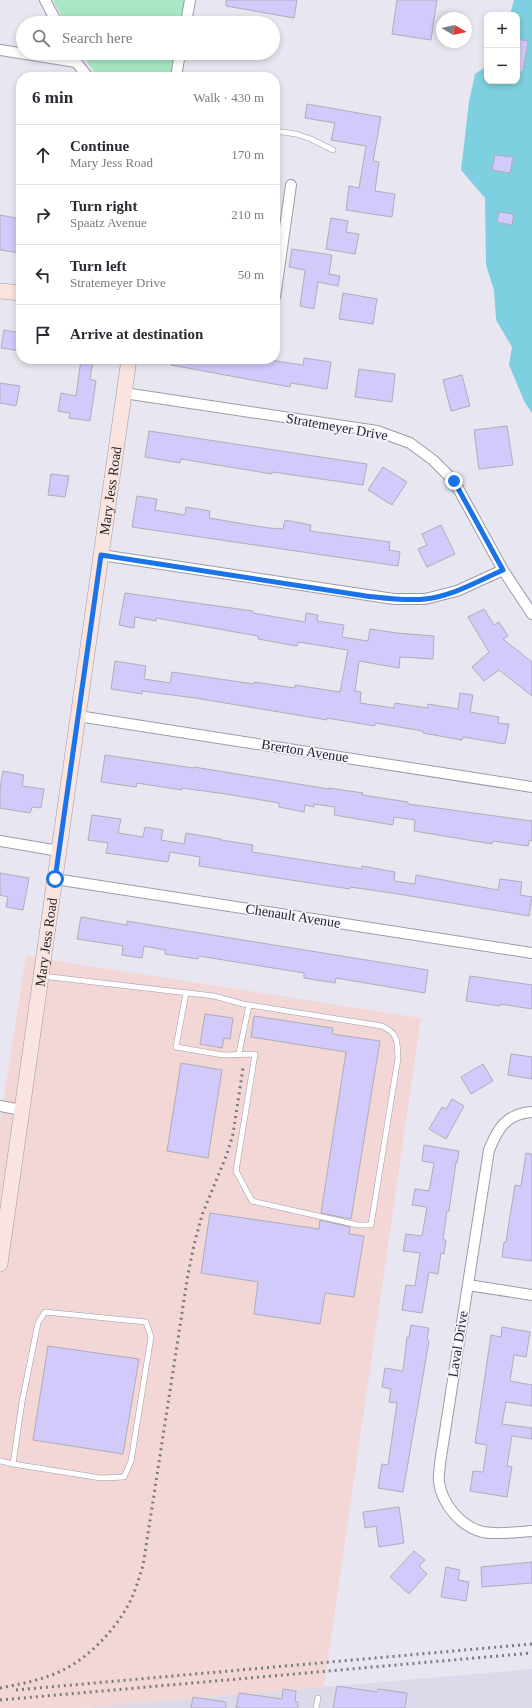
<!DOCTYPE html>
<html lang="en">
<head>
<meta charset="utf-8">
<style>
  body { margin:0; font-family:Georgia,serif; background:#f2f2f3; color:#2b2b33 }
  .controls { position:absolute; right:12px; top:12px; display:grid; overflow:hidden; border-radius:8px; box-shadow:0 2px 6px #0003 }
  .controls button { width:36px; height:36px; display:grid; place-items:center; padding:0; border:0; border-bottom:1px solid #e1e1e2; background:#fff; color:#2b2b33; font:20px sans-serif }
  .compass { position:absolute; left:436px; top:12px; width:36px; height:36px; border-radius:50%; background:#fff; box-shadow:0 2px 6px #0003; rotate:99deg }
  .stop { position:absolute; width:12px; height:12px; margin:-9px; border:3px solid #1a73e8; border-radius:50%; background:#fff }
  .stop.end { background:#1a73e8; border-color:#fff; box-shadow:0 1px 4px #0008 }
  .list { margin:0; padding:0; list-style:none }
  h2 { display:flex; justify-content:space-between; align-items:center; height:52px; margin:0; padding:0 16px; font-size:17px }
  h2 small { font-size:13px; font-weight:400; color:#7c7c81 }
  .list li { display:grid; grid-template-columns:26px 1fr auto; gap:12px; align-items:center; box-sizing:border-box; height:60px; padding:0 16px; border-top:1px solid #e1e1e2 }
  .list b { display:block; font-size:15px; white-space:nowrap }
  .list p { margin:0; font-size:13px; white-space:nowrap; color:#7c7c81 }
  .list em { font-size:13px; font-style:normal; color:#7c7c81 }
  .icon { flex:none; width:22px; height:22px; fill:none; stroke:currentColor; stroke-width:2; stroke-linecap:round; stroke-linejoin:round }
  .map { position:relative; flex:none; width:532px; height:1708px; overflow:hidden }
  .search { position:absolute; background:#fff; box-shadow:0 2px 6px #0003; left:16px; top:16px; width:264px; height:44px; display:flex; align-items:center; gap:10px; box-sizing:border-box; padding:0 14px; border-radius:22px; color:#7c7c81; font-size:15px }
  .panel { position:absolute; background:#fff; box-shadow:0 2px 6px #0003; left:16px; top:72px; width:264px; height:292px; border-radius:16px }
  .map>svg:first-child { display:block }
</style>
</head>
<body>
<div class="map">
<svg width="532" height="1708" viewBox="0 0 532 1708">
  <rect width="100%" height="100%" fill="#e8e7f1"/>
  <path fill="#dbd9ea" d="M532 1669V1708H82L324 1687Z"/>
  <path fill="#f2d7d6" d="M26 956 421 1018 324 1687 82 1708H0V1123Z"/>
  <path fill="#a7e7c4" d="M53 0H186L182 23H65Z
    M82 53H176L171 77H97Z"/>
  <path fill="#7ecfdf" d="M514 0H532V413L525 403 509 365 512 347 496 320 494 290 486 265 485 198 461 170 469 102 475 74 487 66V81H517V15H510Z"/>
  <path fill="#d1cafa" stroke="#afadb7" d="M226 0H297L294 18 226 6Z
    M397 0H437L431 40 392 34Z
    M517 39 528 41 523 72H517Z
    M307 104 381 117 373 161 379 162 375 191 395 194 392 217 346 210 349 186 359 188 366 146 331 140 335 123 305 118Z
    M495 155 513 157 510 173 492 170Z
    M499 212 514 214 512 225 497 222Z
    M0 215 21 219V253L0 250Z
    M331 218 348 221 346 232 359 234 355 254 326 249Z
    M292 249 332 255 329 274 340 276 338 286 318 282 314 309 300 306 305 270 289 267Z
    M343 293 377 299 373 324 339 319Z
    M4 330 21 333V351L1 348Z
    M304 358 331 362 327 389 291 383 290 387 171 365V359H263L303 365Z
    M81 359 93 361 90 379 96 381 90 421 69 418 70 413 58 411 61 393 76 396Z
    M359 369 395 374 392 402 355 397Z
    M462 375 470 406 451 411 443 380Z
    M0 383 20 386 16 406 0 403Z
    M507 426 513 465 479 469 474 430Z
    M149 431 367 464 363 485 272 472V474L181 459 180 463 145 457Z
    M383 467 407 482 392 505 368 490Z
    M51 474 69 476 65 497 48 495Z
    M137 496 157 499 155 510 185 515 186 507 210 511 209 518 250 525 276 529V528L283 529 285 520 311 525 310 531 390 542 389 550 400 552 398 566 132 527Z
    M441 525 455 554 427 567 418 549 427 545 422 534Z
    M125 593 253 611V613L305 622 306 613 318 615 317 621 344 625 342 637 368 641 370 629 397 633 434 636 433 659 400 657 399 668 359 661 355 691 361 692 360 703 394 708 395 703 427 708 428 704 458 709 460 693 473 695 470 712 499 717 498 723 509 724 505 744 463 737 462 740 423 733V731L375 723V726L327 718V720L195 698 142 691V694L111 689 115 661 146 666 144 679 170 683 172 672 254 684V682L295 688V685L340 692 348 650 298 642 297 646 258 639V636L156 618V621L135 617 134 628 119 625Z
    M484 609 494 625 499 622 508 636 503 639 532 662V696L499 670 484 681 472 667 489 652 468 617Z
    M105 755 193 768 194 767 329 789V788L363 793 362 795 408 802V804L532 821V841L529 840 528 846 493 841 492 844 414 831 415 820 394 817 393 825 334 815 335 807 314 804V807L305 805 304 812 279 807V803L226 794 182 788V790L137 783 136 787 101 782Z
    M3 771 24 775 22 786 44 789 41 808 32 807 30 813 0 808V788Z
    M92 815 121 819 118 833 143 837 145 827 163 830 161 840 184 844 186 833 221 839V840L253 845 252 852 362 869V866L395 872 394 881 415 884 416 875 498 890 500 879 522 882 520 895 532 897 529 916 392 893 350 887V889L199 866 200 857 170 852 168 862 106 853 108 843 88 840Z
    M0 873 29 878 23 910 6 907 8 897 0 895Z
    M81 917 127 925V921L169 928 428 970 425 993 336 978 335 983 304 978V973L199 956 198 959 165 954V950L144 946 142 958 122 955 123 946 77 939Z
    M470 976 532 985V1009L500 1004V1006L466 1001Z
    M205 1014 233 1018 230 1039 224 1038 222 1048 200 1044Z
    M254 1016 333 1028 332 1034 380 1041 351 1219 321 1213 346 1052 251 1037Z
    M511 1054 532 1057V1079L508 1075Z
    M181 1063 222 1070 208 1158 167 1151Z
    M483 1064 493 1081 471 1094 461 1077Z
    M452 1099 464 1106 446 1139 429 1129 442 1107 446 1109Z
    M424 1145 459 1151 457 1163 456 1162 449 1211H447L443 1240H446L444 1254 441 1253 438 1274 429 1272 422 1313 402 1310 406 1285 415 1286 420 1253 403 1251 406 1234 422 1236 427 1207 412 1205 415 1189 429 1191 434 1163 422 1161Z
    M526 1153 532 1154V1261L502 1257 504 1242H506L508 1229 515 1185 521 1186Z
    M210 1213 319 1229 320 1220 350 1227 349 1234 364 1236 354 1297 325 1293 320 1324 254 1314 258 1282 201 1273Z
    M411 1325 429 1328 427 1340 429 1341 403 1492 378 1488 382 1464 388 1465 397 1403 389 1402 391 1389 382 1387 385 1368 403 1371 407 1337H409Z
    M502 1327 530 1332 526 1357 514 1355 510 1381 532 1385V1406L506 1402 502 1424 532 1428V1439L512 1436 507 1466 512 1467 507 1497 470 1491 473 1471 483 1472 487 1445 475 1443 491 1335 501 1337Z
    M48 1346 139 1359 123 1454 33 1440Z
    M399 1507 404 1543 379 1547 376 1526 365 1528 363 1512Z
    M414 1551 425 1560 419 1566 427 1574 409 1594 390 1577Z
    M532 1562V1583L482 1587 481 1567Z
    M446 1567 460 1570 458 1580 469 1582 466 1601 441 1597Z
    M337 1686 377 1692 378 1689 407 1693 405 1708H333Z
    M283 1689 296 1691 295 1701 298 1702V1708H236L239 1693 282 1699Z
    M193 1697 226 1702V1708H191Z"/>
  <g fill="none" stroke-linecap="round" stroke-linejoin="round">
    <g stroke="#9d9ca5" stroke-width="6">
      <path id="lane" d="M275 131 296 134 311 139 333 150
        M42 976 214 996 243 1004 382 1026C399 1034 397 1042 398 1058L371 1225H358L252 1201 236 1171 255 1054 223 1055 176 1047 186 993
        M239 1053 249 1005
        M0 1461 13 1464 101 1478 124 1477 131 1461 151 1337 146 1322 45 1312 38 1323 22 1402 13 1464
        M316 1708 318 1698"/>
    </g>
    <g stroke="#9d9ca5" stroke-width="12">
      <path id="street" d="M45 0 57 23
        M186 23 190 0
        M0 50 76 62
        M71 53 76 62 88 77
        M176 77 180 53
        M275 297 291 185
        M124 393 377 431 410 443 433 460 454 481 503 570 532 614
        M101 555 394 599H425L457 591 503 570
        M78 716 532 787
        M0 841 59 851
        M55 879 532 953
        M0 1106 21 1110
        M532 1112C506 1114 498 1128 489 1150L440 1463C440 1469 438 1476 439 1482 442 1504 461 1527 483 1532 499 1535 516 1532 532 1531
        M468 1285 532 1295"/>
    </g>
    <g stroke="#9d9ca5" stroke-width="16">
      <g id="secondary">
        <path d="M0 291 21 293"/>
        <path id="s1" d="M0 1264 129 359"/>
      </g>
    </g>
    <use href="#lane" stroke="#fff" stroke-width="5"/>
    <use href="#street" stroke="#fff" stroke-width="10"/>
    <use href="#secondary" stroke="#fae4df" stroke-width="15"/>
    <path stroke="#7b7a81" stroke-width="3" stroke-dasharray="2 4" stroke-linecap="butt" d="M0 1688C21 1684 42 1680 61 1671 91 1657 121 1624 133 1595 137 1585 140 1575 143 1566L188 1274 194 1245 202 1215 227 1154 233 1134 243 1068
      M16 1690 532 1644
      M0 1700 532 1653"/>
  </g>
  <g fill="none" stroke-linecap="round" stroke-linejoin="round">
    <path stroke="#1a73e8" stroke-width="5" d="M55 879 101 555 366 596C385 598 405 601 425 599 453 596 478 581 503 570L454 481"/>
  </g>
  <g text-anchor="middle" dominant-baseline="central" stroke-width="3.5" stroke-linejoin="round" paint-order="stroke">
    <g font-size="14" fill="#242327" stroke="#f5f4fe">
      <text transform="translate(337 427) rotate(10)">Stratemeyer Drive</text>
      <text stroke="none"><textPath href="#s1" startOffset="781">Mary Jess Road</textPath></text>
      <text transform="translate(305 751) rotate(9)">Brerton Avenue</text>
      <text transform="translate(293 916) rotate(9)">Chenault Avenue</text>
      <text stroke="none"><textPath href="#s1" startOffset="325">Mary Jess Road</textPath></text>
      <text transform="translate(458 1344) rotate(-81)">Laval Drive</text>
    </g>
  </g>
</svg>
<div class="controls">
<button>+</button>
<button>−</button>
</div>
<svg class="compass" viewBox="-18 -18 36 36"><path d="M0-13l5 13h-10z" fill="#e53935"/><path d="M0 13l5-13h-10z" fill="#7c7c81"/></svg>
<div class="stop" style="left:55px;top:879px"></div>
<div class="stop end" style="left:454px;top:481px"></div>
<div class="search"><svg class="icon" aria-label="search" viewBox="0 0 24 24"><circle cx="10" cy="10" r="6"/><path d="M15 15l6 6"/></svg>Search here</div>
<section class="panel">
<h2>6 min<small>Walk · 430 m</small></h2>
<ul class="list">
<li><svg class="icon" aria-label="ahead" viewBox="0 0 24 24"><path d="M12 20V5M6 11l6-6 6 6"/></svg><div><b>Continue</b><p>Mary Jess Road</p></div><em>170 m</em></li>
<li><svg class="icon" aria-label="right" viewBox="0 0 24 24"><path d="M7 20v-9h11M14 6l5 5-5 5"/></svg><div><b>Turn right</b><p>Spaatz Avenue</p></div><em>210 m</em></li>
<li><svg class="icon" aria-label="left" viewBox="0 0 24 24"><path d="M17 20v-9H6M10 6l-5 5 5 5"/></svg><div><b>Turn left</b><p>Stratemeyer Drive</p></div><em>50 m</em></li>
<li><svg class="icon" aria-label="arrive" viewBox="0 0 24 24"><path d="M6 21V4h12l-3 4 3 4H6"/></svg><div><b>Arrive at destination</b></div></li>
</ul>
</section>
</div>
</body>
</html>
